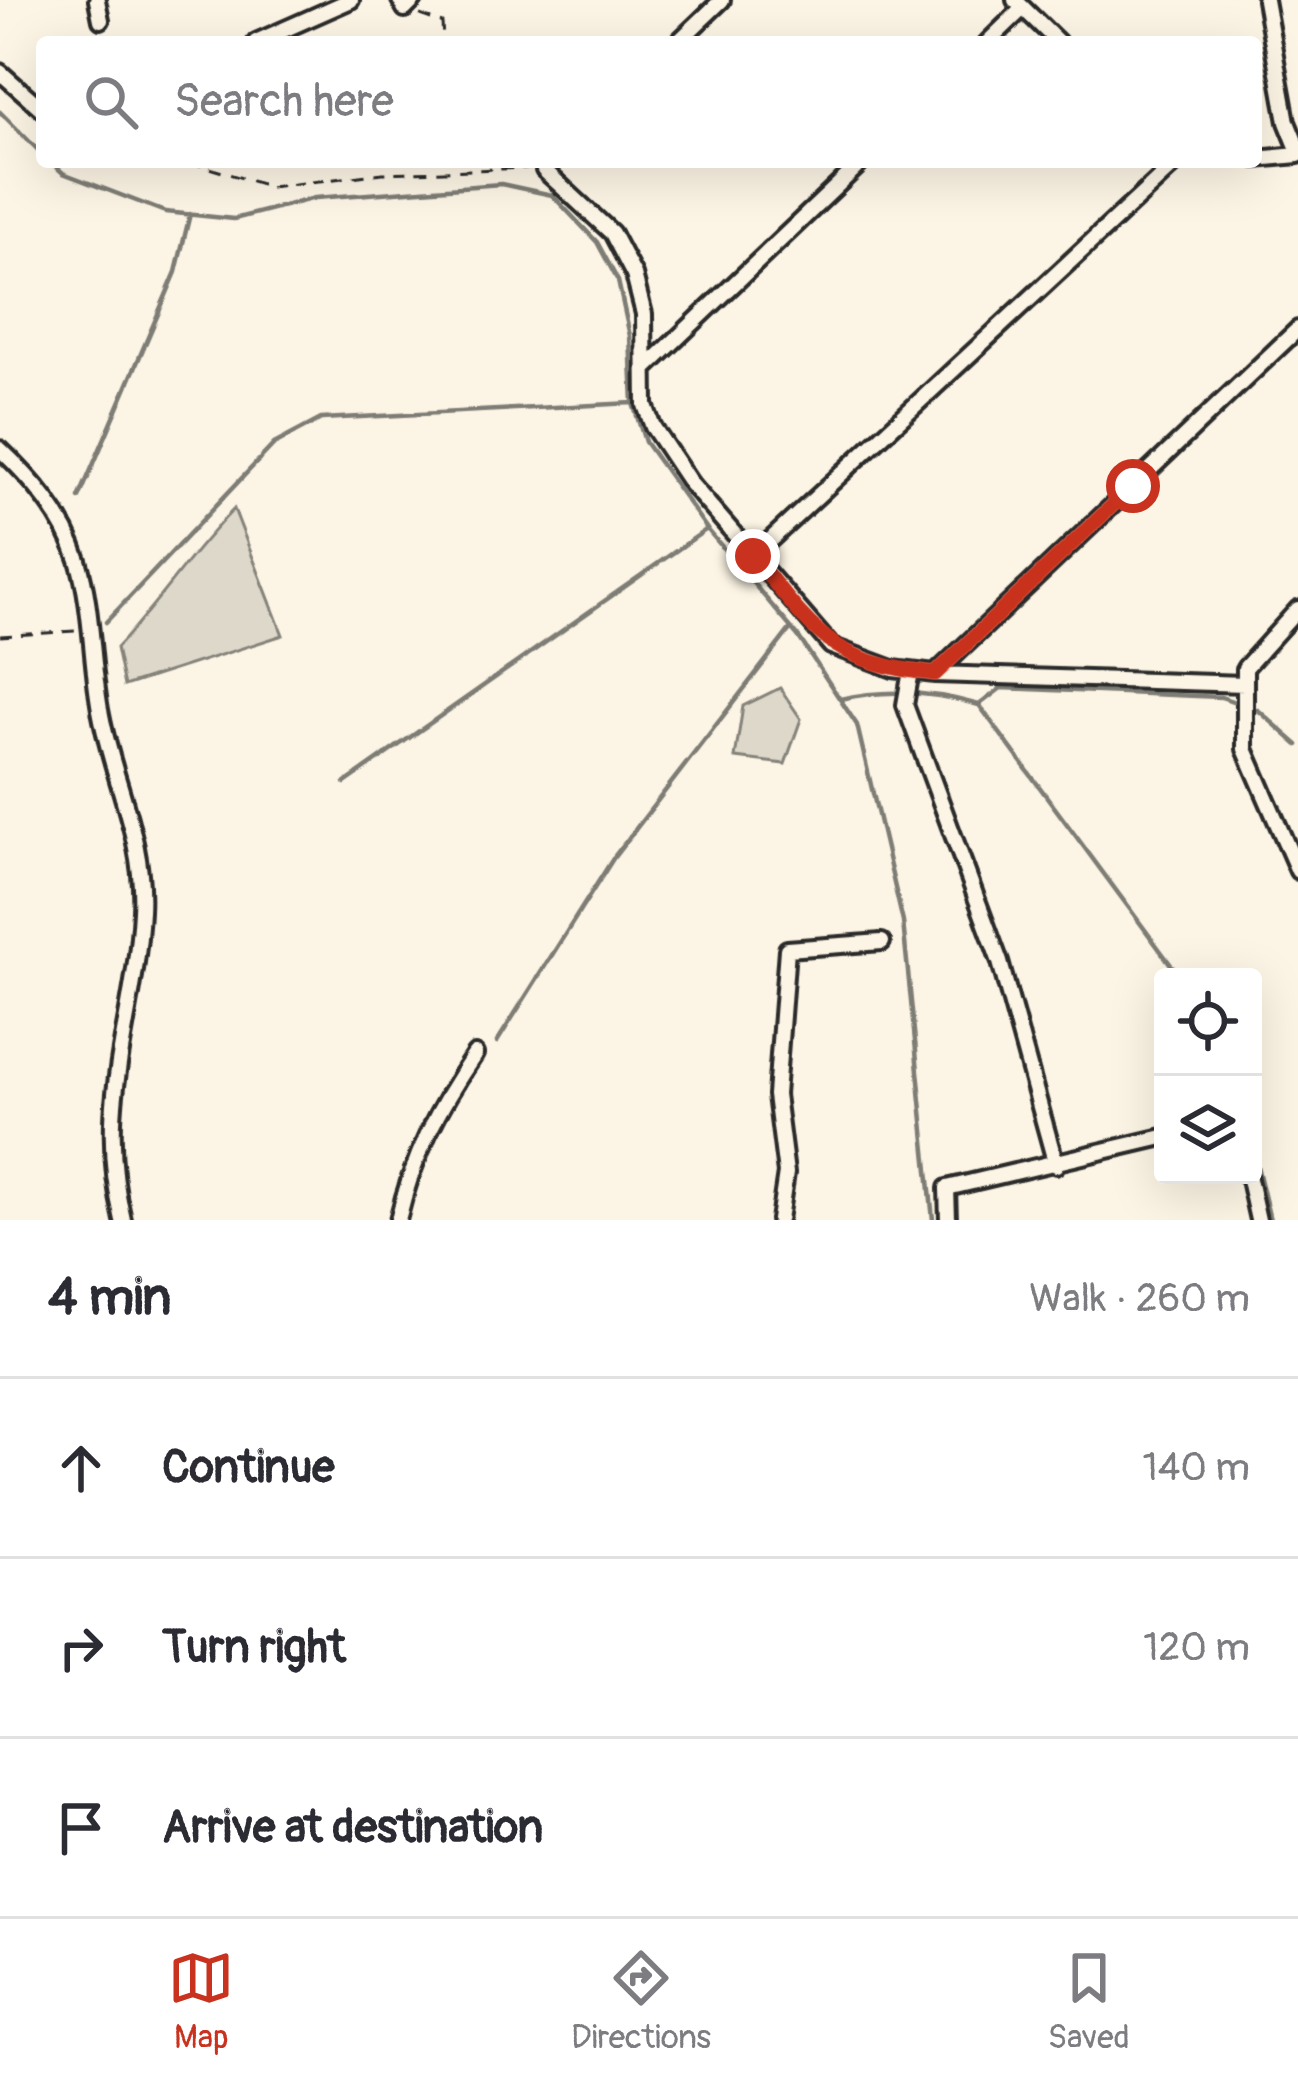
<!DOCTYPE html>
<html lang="en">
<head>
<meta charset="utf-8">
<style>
  body { margin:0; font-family:Pangolin,sans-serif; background:#f2f2f3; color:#2b2b33 }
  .controls { position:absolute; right:36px; bottom:36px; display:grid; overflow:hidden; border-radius:12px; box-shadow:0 12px 48px #0002 }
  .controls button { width:108px; height:108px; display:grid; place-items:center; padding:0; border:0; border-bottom:3px solid #e1e1e2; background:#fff; color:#2b2b33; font:60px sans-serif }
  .stop { position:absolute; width:36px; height:36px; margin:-27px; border:9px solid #c8321e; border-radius:50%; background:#fff }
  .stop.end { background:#c8321e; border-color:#fff; box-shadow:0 3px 12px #0008 }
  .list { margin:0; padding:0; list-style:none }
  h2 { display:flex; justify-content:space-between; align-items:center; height:156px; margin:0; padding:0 48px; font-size:51px }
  h2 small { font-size:39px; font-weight:400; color:#7c7c81 }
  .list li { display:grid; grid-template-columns:78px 1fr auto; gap:36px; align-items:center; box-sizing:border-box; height:180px; padding:0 48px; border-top:3px solid #e1e1e2 }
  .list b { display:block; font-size:45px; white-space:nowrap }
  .list em { font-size:39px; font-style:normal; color:#7c7c81 }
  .icon { flex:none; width:66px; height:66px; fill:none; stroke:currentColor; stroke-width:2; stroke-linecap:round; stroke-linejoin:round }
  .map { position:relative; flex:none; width:1298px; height:1220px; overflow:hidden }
  .search { position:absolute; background:#fff; box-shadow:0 12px 48px #0002; left:36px; right:36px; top:36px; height:132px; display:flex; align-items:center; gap:30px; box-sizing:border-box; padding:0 42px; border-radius:12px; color:#7c7c81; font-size:45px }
  .sheet { height:696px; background:#fff }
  nav { display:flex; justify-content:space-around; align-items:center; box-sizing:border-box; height:168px; border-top:3px solid #e1e1e2; background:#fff; font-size:33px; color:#7c7c81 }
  nav a { display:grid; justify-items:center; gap:6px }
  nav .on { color:#c8321e }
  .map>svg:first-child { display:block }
</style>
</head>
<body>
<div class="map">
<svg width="1298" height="1220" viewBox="0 0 1298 1220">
  <rect width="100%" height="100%" fill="#fcf5e5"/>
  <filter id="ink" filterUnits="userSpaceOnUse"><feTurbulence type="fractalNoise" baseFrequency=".00833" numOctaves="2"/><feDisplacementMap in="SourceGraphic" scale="24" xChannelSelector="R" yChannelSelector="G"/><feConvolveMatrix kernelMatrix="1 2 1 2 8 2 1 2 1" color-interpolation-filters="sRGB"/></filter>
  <g filter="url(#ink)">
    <path fill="#ded8ca" stroke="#84827a" stroke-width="3" d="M234 509 283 635 124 686 116 648C159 602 190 553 234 509Z
      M780 688 801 719 785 764 735 758 743 706Z"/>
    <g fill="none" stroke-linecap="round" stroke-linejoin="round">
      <path stroke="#7d7b74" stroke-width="4.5" d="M0 112 42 154
        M51 162 63 173 165 212 234 219 315 198 501 184 552 195 597 242 618 281 630 336 633 403 645 442 707 529 798 636 857 725 903 922 933 1220
        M79 498 176 272 190 214
        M106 622 274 444 321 419 633 403
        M840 699C885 689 934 692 979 705L1180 977
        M979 705 1001 688 1221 697 1258 710 1298 745
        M345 783 707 529
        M497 1042 614 857 791 628
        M1253 1149 1270 1220"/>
      <g stroke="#2b2b2b" stroke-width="22">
        <path id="street" d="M97 0 101 20
          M400 0 405 9 414 0
          M1015 0 1058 42
          M1265 0 1287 122 1298 149
          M256 42 351 0
          M678 42 722 0
          M988 42 1023 8
          M0 72 42 109
          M1256 159 1298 155
          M552 162 544 170 612 233 634 275 644 314 645 405 653 427 691 484 831 646 893 669 935 674 1245 684
          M645 369 862 162
          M0 449C33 480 64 516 78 560 93 609 91 665 101 715 114 783 145 841 141 911 135 1025 94 1101 123 1220
          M753 556 1177 162
          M1298 609 1245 668V749L1298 871
          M911 671 905 705 1000 962 1056 1165
          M935 674 1298 329
          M1248 1175 1258 1220
          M398 1220C413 1156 438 1108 475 1054
          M779 1220 786 1173 776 1095 787 949 882 942
          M948 1220 947 1188 1163 1137"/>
      </g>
      <path stroke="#2b2b2b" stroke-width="3" stroke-dasharray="12 9" stroke-linecap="butt" d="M420 15 442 23 443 39 438 42
        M190 162 271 187 383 173 530 168
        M0 636 75 631"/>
      <use href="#street" stroke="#fcf5e5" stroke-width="14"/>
    </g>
  </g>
  <g fill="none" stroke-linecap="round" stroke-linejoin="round" filter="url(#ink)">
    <path stroke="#c8321e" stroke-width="15" d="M753 556C816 634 830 662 935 674L1133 486"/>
  </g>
</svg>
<div class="controls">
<button><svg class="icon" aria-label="locate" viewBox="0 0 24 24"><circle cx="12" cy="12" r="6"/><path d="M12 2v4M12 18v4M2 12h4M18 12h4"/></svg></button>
<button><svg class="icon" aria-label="layers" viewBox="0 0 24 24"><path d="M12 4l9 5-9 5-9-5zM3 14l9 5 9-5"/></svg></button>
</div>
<div class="stop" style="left:1133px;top:486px"></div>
<div class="stop end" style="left:753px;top:556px"></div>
<div class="search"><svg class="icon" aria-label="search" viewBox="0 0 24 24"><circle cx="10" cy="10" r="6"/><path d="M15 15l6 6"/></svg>Search here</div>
</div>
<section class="sheet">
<h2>4 min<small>Walk · 260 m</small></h2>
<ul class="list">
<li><svg class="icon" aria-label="ahead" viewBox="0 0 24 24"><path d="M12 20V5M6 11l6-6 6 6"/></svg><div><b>Continue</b></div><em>140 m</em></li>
<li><svg class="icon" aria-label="right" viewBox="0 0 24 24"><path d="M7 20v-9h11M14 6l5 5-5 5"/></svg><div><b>Turn right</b></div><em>120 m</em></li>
<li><svg class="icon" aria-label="arrive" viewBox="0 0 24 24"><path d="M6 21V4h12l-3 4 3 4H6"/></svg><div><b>Arrive at destination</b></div></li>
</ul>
</section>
<nav>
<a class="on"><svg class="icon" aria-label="map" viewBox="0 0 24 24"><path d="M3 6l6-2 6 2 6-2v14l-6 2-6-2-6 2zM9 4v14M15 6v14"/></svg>Map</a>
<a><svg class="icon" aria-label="directions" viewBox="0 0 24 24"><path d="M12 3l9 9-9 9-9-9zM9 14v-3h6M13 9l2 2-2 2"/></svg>Directions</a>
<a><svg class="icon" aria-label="saved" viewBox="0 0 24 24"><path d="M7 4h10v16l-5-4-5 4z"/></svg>Saved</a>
</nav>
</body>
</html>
